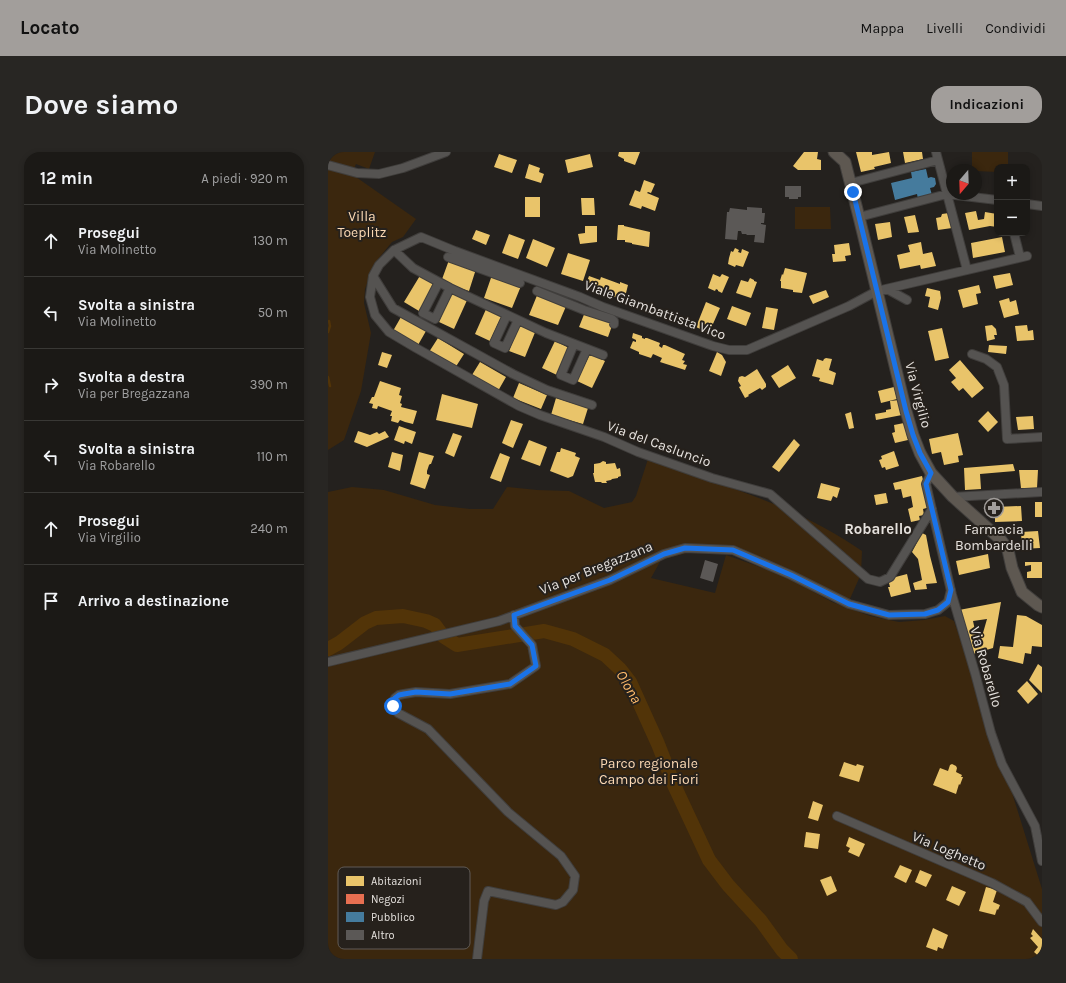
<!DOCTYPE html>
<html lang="it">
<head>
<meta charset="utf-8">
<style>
  body { margin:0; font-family:Karla,sans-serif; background:#282623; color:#f1f3f6 }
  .controls { position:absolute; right:12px; top:12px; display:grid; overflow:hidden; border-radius:8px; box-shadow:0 2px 6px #0003 }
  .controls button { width:36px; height:36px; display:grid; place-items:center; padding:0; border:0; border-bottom:1px solid #393835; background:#1b1916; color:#f1f3f6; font:20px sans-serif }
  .compass { position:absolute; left:618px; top:12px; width:36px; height:36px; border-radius:50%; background:#1b1916; box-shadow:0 2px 6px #0003; rotate:199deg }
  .stop { position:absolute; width:12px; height:12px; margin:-9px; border:3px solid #1a73e8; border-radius:50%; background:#fff }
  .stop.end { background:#1a73e8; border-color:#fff; box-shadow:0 1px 4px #0008 }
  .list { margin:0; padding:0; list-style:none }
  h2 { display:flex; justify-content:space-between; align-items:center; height:52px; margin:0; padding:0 16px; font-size:17px }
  h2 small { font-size:13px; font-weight:400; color:#a0a0a1 }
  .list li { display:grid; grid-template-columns:26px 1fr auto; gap:12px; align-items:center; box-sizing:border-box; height:72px; padding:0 16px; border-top:1px solid #393835 }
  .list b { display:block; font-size:15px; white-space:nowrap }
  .list p { margin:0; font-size:13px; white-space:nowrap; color:#a0a0a1 }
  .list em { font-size:13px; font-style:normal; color:#a0a0a1 }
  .icon { flex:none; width:22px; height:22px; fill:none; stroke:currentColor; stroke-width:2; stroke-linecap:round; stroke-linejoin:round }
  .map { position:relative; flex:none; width:714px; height:807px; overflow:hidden; border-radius:16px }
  header { display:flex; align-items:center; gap:24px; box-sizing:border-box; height:56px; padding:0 20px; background:#a29e9b; color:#111 }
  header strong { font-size:19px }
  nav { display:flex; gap:22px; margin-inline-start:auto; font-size:14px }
  .intro { display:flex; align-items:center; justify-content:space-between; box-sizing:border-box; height:96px; padding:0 24px }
  h1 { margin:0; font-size:28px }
  .button { padding:10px 18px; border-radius:16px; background:#a29e9b; color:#111; font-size:14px; font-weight:700 }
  main { display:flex; gap:24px; padding:0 24px }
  aside { flex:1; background:#1b1916; border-radius:16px; box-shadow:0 2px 6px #0003 }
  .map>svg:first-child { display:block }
</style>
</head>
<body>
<header>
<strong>Locato</strong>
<nav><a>Mappa</a><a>Livelli</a><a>Condividi</a></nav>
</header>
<div class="intro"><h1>Dove siamo</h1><a class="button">Indicazioni</a></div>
<main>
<aside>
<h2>12 min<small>A piedi · 920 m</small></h2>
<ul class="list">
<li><svg class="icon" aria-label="ahead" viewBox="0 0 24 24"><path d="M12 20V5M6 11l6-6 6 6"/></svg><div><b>Prosegui</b><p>Via Molinetto</p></div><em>130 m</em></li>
<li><svg class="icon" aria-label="left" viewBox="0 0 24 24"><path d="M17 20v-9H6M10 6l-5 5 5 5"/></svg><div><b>Svolta a sinistra</b><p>Via Molinetto</p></div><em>50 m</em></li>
<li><svg class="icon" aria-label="right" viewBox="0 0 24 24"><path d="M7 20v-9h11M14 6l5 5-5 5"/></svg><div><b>Svolta a destra</b><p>Via per Bregazzana</p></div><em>390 m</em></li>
<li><svg class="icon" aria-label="left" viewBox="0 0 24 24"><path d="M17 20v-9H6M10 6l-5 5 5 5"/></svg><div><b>Svolta a sinistra</b><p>Via Robarello</p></div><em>110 m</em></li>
<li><svg class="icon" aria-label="ahead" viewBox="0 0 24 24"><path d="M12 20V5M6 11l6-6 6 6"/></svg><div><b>Prosegui</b><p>Via Virgilio</p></div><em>240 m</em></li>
<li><svg class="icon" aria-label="arrive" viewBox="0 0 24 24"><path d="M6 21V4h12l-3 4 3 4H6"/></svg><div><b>Arrivo a destinazione</b></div></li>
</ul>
</aside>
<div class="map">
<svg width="714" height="807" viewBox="0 0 714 807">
  <rect width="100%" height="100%" fill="#24211e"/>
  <path fill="#3b270e" d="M0 0H47L41 17 28 12 25 19 0 10Z
    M644 0H680V15H669V20L648 19V18H644Z
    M0 15 28 25 88 67 75 85 64 90 46 112 37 137 36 151 43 181 33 239 16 288 0 298Z
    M467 55H502L503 77H467Z
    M320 307C393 333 470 354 534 399L533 422 521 449 466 419 405 394 366 399 333 408 323 426 387 441 398 403 457 424 504 450 542 464 571 470 596 468 617 464 626 469 681 631 714 737V802L711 807H0V340L24 335 56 338 107 353 142 357H165L179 335 209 338 241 339 276 356 304 350 308 344Z"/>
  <path fill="#e9c46a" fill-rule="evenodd" d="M291 0H312L307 13 296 9V7L290 4Z
    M476 0H490L489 7 493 8V18H470L465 14Z
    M528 0H544V3L561 0 563 11 546 15 547 17 533 20Z
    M575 0H594L595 7 577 11Z
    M171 2 189 8 184 21 166 15Z
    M262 2 265 15 240 21 237 8Z
    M201 12 212 16 211 20 216 22 213 31 197 26Z
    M316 28 327 32 323 41 320 40 319 41 331 46 327 59 314 54 313 57 301 53 307 38 312 40Z
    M197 45H212V65H197Z
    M253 46H266L267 63H254Z
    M648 59 650 68 656 67 657 60 669 62V75L662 74 641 78 637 61Z
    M621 61 624 76 610 78 608 66 613 65 614 62Z
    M587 63 591 80 580 81 576 65Z
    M562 70 564 85 550 88 547 72Z
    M290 73H296V74L322 80 321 95 304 92V91L297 90V88H289Z
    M257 74H269V90L252 92 250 82 257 81Z
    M148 78 162 83 158 93 144 87Z
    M181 82 197 88 190 107 174 101Z
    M674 85 677 100 645 106 643 91Z
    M205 87 227 96 219 115 198 106Z
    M593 90 595 102 604 100 608 114 593 117 592 113 572 117 569 103 582 100 580 93Z
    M521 91 523 103 517 104 518 109 505 110 504 102H507L506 93Z
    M407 96 411 98 410 100 413 101 414 97 421 100 415 115 408 113 407 115 400 112 401 106 403 99 405 100Z
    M240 101 262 108 255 129 233 122Z
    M121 108 148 117 141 139 113 130Z
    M457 116 479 121 474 141 465 140V138L453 136V129H452L454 122 455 123Z
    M682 121 685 133 668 137 665 124Z
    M93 122 108 130 91 159 76 150Z
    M385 122 392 125 394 122 401 125 394 141 390 139V138L388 137 387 139 380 136Z
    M164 123 193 134 184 156 156 146Z
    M261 124 272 128 273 125 292 132V130L300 133 297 145 291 143 290 146 279 143 280 140H278L277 142 257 135Z
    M422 126 426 128V129L429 130 423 146 408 141 413 128 420 130Z
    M651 133 653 141 648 142 650 152 635 156 630 138Z
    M599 136 612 139 613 146 610 158 600 155 602 145 597 144Z
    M124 138 140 146 126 177 111 170Z
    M498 138 501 145 485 152 481 144Z
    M210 141 239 152 230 173 201 163Z
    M681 146 682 150 688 148 691 162 676 166 671 149Z
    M378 150 392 156 381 181 368 175Z
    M404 154 423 161 418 174 399 167Z
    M159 155 174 163 162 189 147 182Z
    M438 155 450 157 446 178 434 176Z
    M257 160 285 171 280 185 251 175Z
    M73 165 98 179 90 193 65 179Z
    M192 171 208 178 197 205 181 199Z
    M664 173 668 177 669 183H666L667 187 659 189 657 174Z
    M699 173 700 179 705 178 706 188 689 189 687 174Z
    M614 176 621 206 607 209 600 179Z
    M305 181 314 184V186L317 187V186H319L332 191 331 194 334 196 335 193H337L357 202 354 208 357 209 355 212 359 213 357 218 332 210 334 206 325 202 323 206 311 202V200L302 196 305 189 308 190V188L304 186Z
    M110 186 136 202 127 216 101 200Z
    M227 189 241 196 229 223 214 216Z
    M661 193 679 194 678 202 660 200Z
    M54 200 64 203 59 216 50 213Z
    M389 200 394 203 398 210 393 224 381 219Z
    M262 202 277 209 264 236 249 229Z
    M498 206 504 207 501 218 508 221 505 233 491 229 492 226 484 224 489 207 495 209 496 207Z
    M632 208 656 236 644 246 635 236 631 239 623 230 628 226 621 218Z
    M152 210 178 225 170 239 144 223Z
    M460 213 468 226 451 236 443 224Z
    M429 217 438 232V235L434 238 432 236 420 243 421 244 417 246 411 235 413 234 410 229 411 225 414 224 417 225Z
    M52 229 73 236 71 243 74 244 72 251 74 252 73 255 89 259 85 272 77 270 72 268 70 271 63 269 64 264H62L64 259 50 254 49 257 44 256 45 252 41 251 44 245H46Z
    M191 231 219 243 213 257 185 246Z
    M566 235 569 247 553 251 550 239Z
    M114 242 150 252 144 276 108 268Z
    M228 246 260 256 255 272 223 263Z
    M571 248 574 263 548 268 547 262 558 260V258L563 257 562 249Z
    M660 259 670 270 660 280 650 269Z
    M523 260 526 276 521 277 517 262Z
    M705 264 706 277 690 278 688 265Z
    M183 268 195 272 185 296 174 291Z
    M576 271 580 288 567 291 564 281 567 280 566 273Z
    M71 274 88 280 84 292 77 289 76 292 66 288Z
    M30 279 42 283 49 280 51 282 57 279 61 285 39 295 26 290Z
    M125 281 134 284 126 305 117 301Z
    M630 281 635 303 630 304 631 310 616 313 613 300 604 302 601 287Z
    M466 287 472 293 451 320 444 315Z
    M201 288 219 295 212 314 193 307Z
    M233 296 248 301 247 304 252 306 245 324 240 326 222 319 229 300H232Z
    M566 299 571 314 558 318 557 315 554 316 551 308 554 307 553 304Z
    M64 300 75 303 72 319 60 315Z
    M91 300 106 304 103 312H102L101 313 99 319V322L102 323 97 337 82 332Z
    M172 301 182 305 173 330 162 326Z
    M275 309 278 310V312L287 311 289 317 292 316 293 324 290 325V326L284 327 283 328 278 329 279 331H274L273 330H267L265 321H266V312L272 311Z
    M685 312 687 319 652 322 653 337 637 338 636 316Z
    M691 318H710L709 336H693Z
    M594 324 602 355 595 357 596 363 591 364 592 368 583 370 580 357 585 355 583 344 575 346 573 337 567 338 565 331Z
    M493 331 512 336 509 346 505 344 503 349 489 346Z
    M558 341 560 351 548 353 546 343Z
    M707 350H714V365H707Z
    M693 354 694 369 667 370V355Z
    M710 379 712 396 694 397 693 380Z
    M594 381 598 383 602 404 609 431 598 432 599 437 587 438 585 431 594 428 590 407 584 400Z
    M660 402 662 416 631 423 628 409Z
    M697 410H714V426H699V420L703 419V413L697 414Z
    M579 422 583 440 563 445 560 435H562L560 427Z
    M673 450 665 496 645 502 631 458ZM659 467 655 481 648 483 645 469Z
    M689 463 698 464 714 473V495L704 494 703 502 697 501 695 512 670 506 672 494 685 495Z
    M710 512 714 515V541L701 528Z
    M699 529 710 542 700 552 689 539Z
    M516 610 528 614 529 612 536 614 531 630 511 624Z
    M624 612 628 614 629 616 628 620 634 623 633 625H635L632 633 631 632 628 642 605 633 612 616 620 619 622 613Z
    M485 649 495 653 490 669 480 666Z
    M478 680 492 682 490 697 476 695Z
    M521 685 537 692 531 705 520 700 522 696 518 694Z
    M572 713 584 718 578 731 566 725Z
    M592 718 604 723 598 735 587 730Z
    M503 724 509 739 499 744 492 728Z
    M624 734 638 740 631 754 618 748Z
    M658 735 669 738 665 750 672 753 670 758 669 757 667 763 651 759Z
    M605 776 620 783 615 797 610 795 609 799 598 795Z
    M705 777 714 787V807L706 800 710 795 702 786 705 784 703 782Z"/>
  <path fill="#e76f51" d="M658 351H668V355H667V366L659 358Z"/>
  <path fill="#457b9d" d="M598 17 600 26 603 25 607 26 608 32 606 35 602 36 604 43 590 47 589 42 567 48 563 31 584 26 583 20Z"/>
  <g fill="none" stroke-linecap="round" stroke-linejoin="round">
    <path stroke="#523408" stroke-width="2.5" d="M0 180 2 174 1 169
      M0 225 2 234"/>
    <path stroke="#523408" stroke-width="14" d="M0 497 11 491 37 471 48 466 75 464 98 469 107 473 115 484 129 493 216 479 245 487 277 503 292 517 302 530 330 592 346 633 381 708 400 733 433 769 454 798 463 807"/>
  </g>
  <path fill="#5b5856" d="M457 34H473V45H470V47H461V45H457Z
    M419 55 434 56V61H437L436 71H433V72L438 73 436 91 426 90 427 83H419L418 82H414L413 79H410L409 88 397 87 399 60H401L402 56 419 58Z
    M377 408 390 412 385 430 372 426Z"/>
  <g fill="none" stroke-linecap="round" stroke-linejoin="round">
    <g stroke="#403e3c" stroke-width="10">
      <path id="minor" d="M608 0 639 118
        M0 13 29 21 51 22 75 16 118 0
        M523 31 610 8
        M699 52 714 54
        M531 65 619 42 669 48
        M686 81 692 105
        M66 98 85 116 122 136 218 181 275 203
        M120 105 192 131
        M45 124 65 156 185 222 219 238 264 253
        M111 130 95 161 107 167 122 136
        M559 137 579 148
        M209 139 256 158 284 167 286 169V172
        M179 163 166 191 177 196 190 168
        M246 192 233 223 245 228 259 197
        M644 202 658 207 669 215 676 233 679 287 714 285
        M603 321 598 332 624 443 647 521 663 581 674 612 707 674 714 709
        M625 345 714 340
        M604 357 562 425 552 430 540 427 442 342 384 326 310 300 276 285 212 263 191 254 88 196 61 180 47 163 42 145 45 124 51 113 66 98 93 85 127 99 252 145 275 155 385 194 401 198H419L521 154 549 139 699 104
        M0 510 171 469 282 428 336 402 357 396 405 398 463 423 521 452 561 463 597 462 610 458 620 450 623 438
        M509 664 664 731 699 750 714 770
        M149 807 156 749 160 739 228 753 235 750 245 738 247 724 233 704 180 660 100 577 70 561 65 554 67 546 71 543 76 542 88 540 122 542 182 532 208 514 204 493 187 474 186 463"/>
    </g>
    <g stroke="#403e3c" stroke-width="13">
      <path id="secondary" d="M506 0 517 10 531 65 578 259 585 283 592 301 603 321 625 345 673 388 680 398 684 416 694 440 710 453 714 455"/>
    </g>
    <use href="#minor" stroke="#555351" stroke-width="8"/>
    <use href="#secondary" stroke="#5e5851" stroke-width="11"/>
  </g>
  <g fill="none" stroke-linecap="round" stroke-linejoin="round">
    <path stroke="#1a73e8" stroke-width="5" d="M65 554 67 546 71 543 76 542 88 540 122 542 182 532 208 514 204 493 187 474 186 463 282 428 336 402 357 396 405 398 463 423 521 452 561 463 597 462 610 458 620 450 623 438 598 332 603 321 592 301 585 283 578 259 525 40"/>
  </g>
  <defs>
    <g id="pharmacy-ring" transform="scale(1)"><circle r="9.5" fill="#26211c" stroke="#a29e9b" stroke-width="1.5"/><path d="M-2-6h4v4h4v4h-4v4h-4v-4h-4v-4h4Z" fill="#a29e9b"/></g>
  </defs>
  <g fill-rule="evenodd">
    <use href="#pharmacy-ring" x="666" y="356"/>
  </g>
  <g text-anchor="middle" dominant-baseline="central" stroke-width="4" stroke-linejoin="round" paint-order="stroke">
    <g font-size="14" fill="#fcd9b4" stroke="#26211c">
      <text x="34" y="64">Villa<tspan x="34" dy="16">Toeplitz</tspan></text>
      <text x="321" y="611">Parco regionale<tspan x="321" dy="16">Campo dei Fiori</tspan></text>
    </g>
    <g font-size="14" fill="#e6e2de" stroke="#26211c">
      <text transform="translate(327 158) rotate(20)">Viale Giambattista Vico</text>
      <text transform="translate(590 243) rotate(75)">Via Virgilio</text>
      <text transform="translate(331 292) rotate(20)">Via del Casluncio</text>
      <text transform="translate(268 416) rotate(-22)">Via per Bregazzana</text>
      <text transform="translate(658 515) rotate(74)">Via Robarello</text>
      <text transform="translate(621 699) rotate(23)">Via Loghetto</text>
    </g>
    <g font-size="14" fill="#e6e2de" stroke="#26211c">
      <text x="666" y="377">Farmacia<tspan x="666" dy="16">Bombardelli</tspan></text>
    </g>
    <g font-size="15" font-weight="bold" fill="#e6e2de" stroke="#26211c">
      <text x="550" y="377">Robarello</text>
    </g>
    <g font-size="15" font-style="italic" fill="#ffbb6b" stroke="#26211c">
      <text transform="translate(301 535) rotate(60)">Olona</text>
    </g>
  </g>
  <rect x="10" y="715" width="132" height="82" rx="6" fill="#26211c" stroke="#605b56" stroke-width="1"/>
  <rect x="18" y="724" width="18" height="10" fill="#e9c46a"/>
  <rect x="18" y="742" width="18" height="10" fill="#e76f51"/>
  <rect x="18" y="760" width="18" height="10" fill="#457b9d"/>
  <rect x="18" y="778" width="18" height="10" fill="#5b5856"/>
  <g font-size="11" fill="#e6e2de">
    <text x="43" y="733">Abitazioni</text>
    <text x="43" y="751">Negozi</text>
    <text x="43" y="769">Pubblico</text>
    <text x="43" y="787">Altro</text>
  </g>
</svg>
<div class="controls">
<button>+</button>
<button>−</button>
</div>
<svg class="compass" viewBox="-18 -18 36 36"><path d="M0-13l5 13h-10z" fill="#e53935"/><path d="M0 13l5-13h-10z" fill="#a0a0a1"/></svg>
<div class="stop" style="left:65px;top:554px"></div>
<div class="stop end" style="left:525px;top:40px"></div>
</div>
</main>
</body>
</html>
